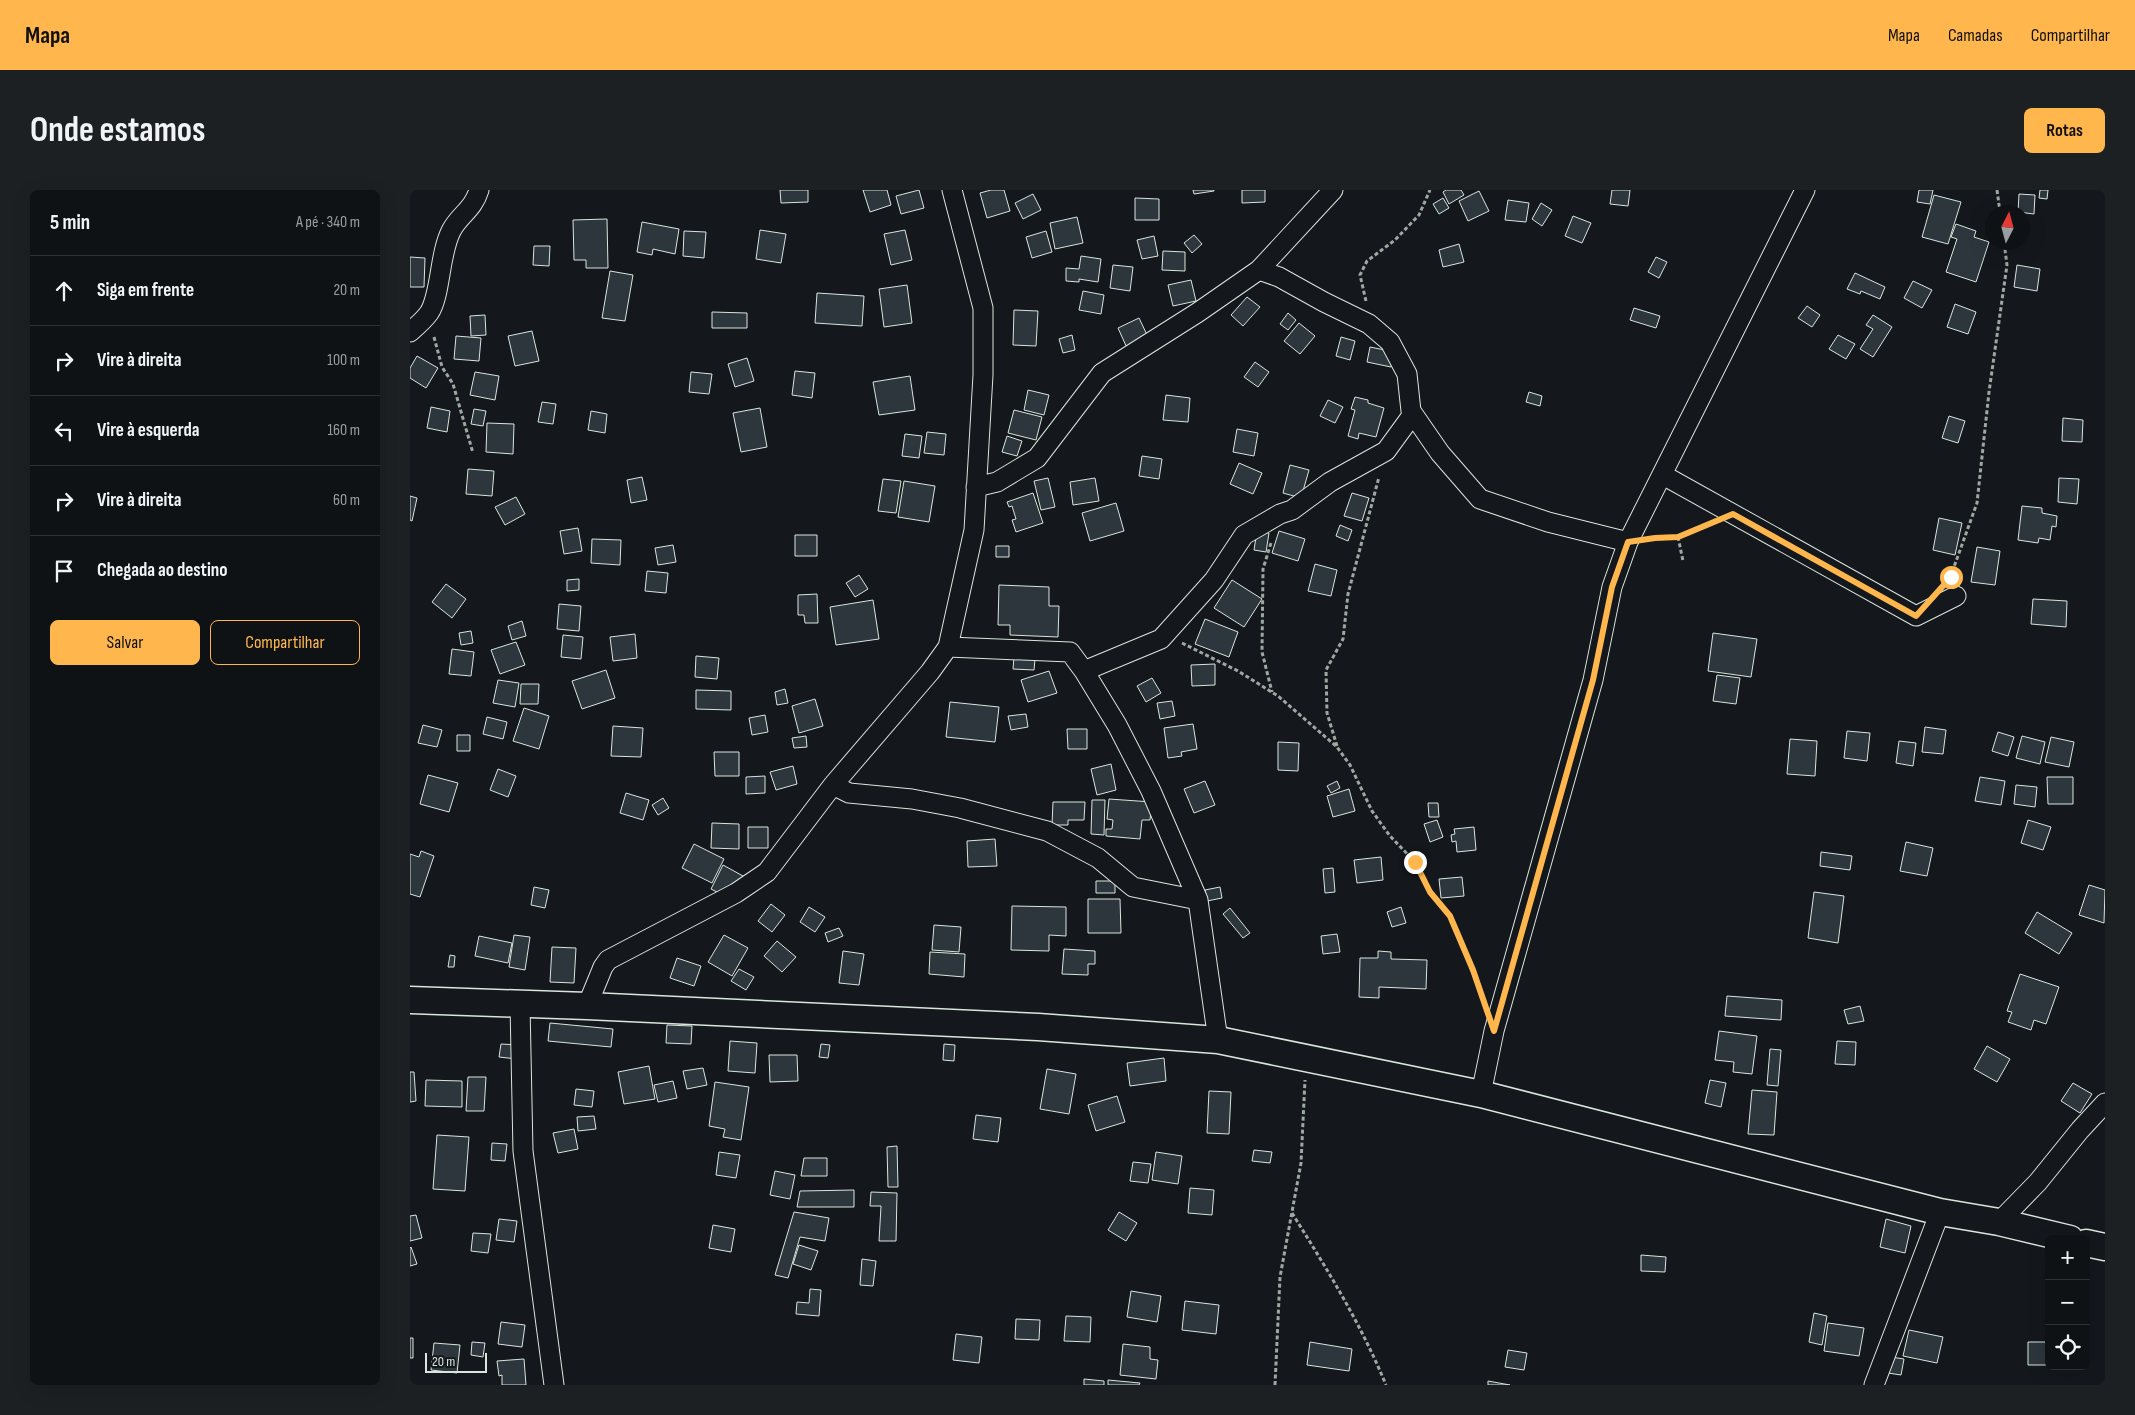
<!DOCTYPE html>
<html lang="pt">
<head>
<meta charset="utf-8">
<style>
  body { margin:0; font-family:"Sofia Sans Condensed",sans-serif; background:#1d2022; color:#f1f3f6 }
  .controls { position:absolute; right:15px; bottom:15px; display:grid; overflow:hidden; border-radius:8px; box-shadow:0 5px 20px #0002 }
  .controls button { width:45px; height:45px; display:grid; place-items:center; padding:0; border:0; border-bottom:1px solid #2f3234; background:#0f1215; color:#f1f3f6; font:25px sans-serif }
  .compass { position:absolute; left:1575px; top:15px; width:45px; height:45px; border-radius:50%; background:#0f1215; box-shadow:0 5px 20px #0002; rotate:6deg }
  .scale { position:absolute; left:15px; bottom:12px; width:62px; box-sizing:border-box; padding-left:5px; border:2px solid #d8e6dc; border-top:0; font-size:14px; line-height:18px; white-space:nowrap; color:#d8e6dc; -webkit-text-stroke:4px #14181c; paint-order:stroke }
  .stop { position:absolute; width:15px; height:15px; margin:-11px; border:4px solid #ffb74d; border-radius:50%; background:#fff }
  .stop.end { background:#ffb74d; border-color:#fff; box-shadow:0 1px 5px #0008 }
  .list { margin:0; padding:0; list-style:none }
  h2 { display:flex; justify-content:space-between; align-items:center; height:65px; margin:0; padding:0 20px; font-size:21px }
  h2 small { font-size:16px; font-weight:400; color:#9b9ea0 }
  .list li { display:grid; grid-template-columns:32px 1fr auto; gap:15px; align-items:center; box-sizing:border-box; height:70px; padding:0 20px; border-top:1px solid #2f3234 }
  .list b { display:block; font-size:19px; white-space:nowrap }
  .list em { font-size:16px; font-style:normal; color:#9b9ea0 }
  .actions { display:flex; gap:10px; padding:15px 20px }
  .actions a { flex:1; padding:11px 0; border:1px solid #ffb74d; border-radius:8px; text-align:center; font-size:18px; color:#ffb74d }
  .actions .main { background:#ffb74d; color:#111 }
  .icon { flex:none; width:28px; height:28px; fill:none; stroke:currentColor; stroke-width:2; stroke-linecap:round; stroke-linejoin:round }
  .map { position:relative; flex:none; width:1695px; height:1195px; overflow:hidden; border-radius:8px }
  header { display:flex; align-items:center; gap:30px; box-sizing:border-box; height:70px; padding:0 25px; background:#ffb74d; color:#111 }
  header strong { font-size:24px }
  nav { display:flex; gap:28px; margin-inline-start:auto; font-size:18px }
  .intro { display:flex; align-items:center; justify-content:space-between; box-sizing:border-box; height:120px; padding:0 30px }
  h1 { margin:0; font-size:35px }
  .button { padding:12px 22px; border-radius:8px; background:#ffb74d; color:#111; font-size:18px; font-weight:700 }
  main { display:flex; gap:30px; padding:0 30px }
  aside { flex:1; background:#0f1215; border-radius:8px; box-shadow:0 5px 20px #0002 }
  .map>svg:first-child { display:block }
</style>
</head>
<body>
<header>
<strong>Mapa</strong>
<nav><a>Mapa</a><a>Camadas</a><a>Compartilhar</a></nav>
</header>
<div class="intro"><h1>Onde estamos</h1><a class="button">Rotas</a></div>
<main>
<aside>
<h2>5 min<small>A pé · 340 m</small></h2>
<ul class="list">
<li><svg class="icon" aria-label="ahead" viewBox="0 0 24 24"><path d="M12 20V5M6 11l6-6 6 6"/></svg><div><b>Siga em frente</b></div><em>20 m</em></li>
<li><svg class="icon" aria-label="right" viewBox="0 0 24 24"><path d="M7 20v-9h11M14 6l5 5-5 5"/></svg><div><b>Vire à direita</b></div><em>100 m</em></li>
<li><svg class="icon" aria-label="left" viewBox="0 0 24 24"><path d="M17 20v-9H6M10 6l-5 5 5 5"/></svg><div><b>Vire à esquerda</b></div><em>160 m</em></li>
<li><svg class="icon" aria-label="right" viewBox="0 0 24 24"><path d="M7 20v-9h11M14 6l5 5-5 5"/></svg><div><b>Vire à direita</b></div><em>60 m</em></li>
<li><svg class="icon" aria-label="arrive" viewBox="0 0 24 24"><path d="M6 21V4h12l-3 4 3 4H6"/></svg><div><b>Chegada ao destino</b></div></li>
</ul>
<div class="actions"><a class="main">Salvar</a><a>Compartilhar</a></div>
</aside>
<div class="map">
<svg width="1695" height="1195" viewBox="0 0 1695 1195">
  <rect width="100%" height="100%" fill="#14181c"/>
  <path fill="#2c363c" stroke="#d8e6dc" d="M370 0H398V12L371 13Z
    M453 0H477L481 15 460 22Z
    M509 0 514 18 491 24 486 6Z
    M581 0H594L600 21 577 28 570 3Z
    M783 0H804V1L784 4Z
    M832 0H855V12L832 13Z
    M1036 0H1051L1054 5 1039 14 1033 2Z
    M1202 0H1220L1218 16 1200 14Z
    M1509 0H1523L1520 14 1507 12Z
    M1630 0H1638L1637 9 1629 8Z
    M1069 1 1079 21 1058 31 1049 11Z
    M623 4 631 20 613 29 605 13Z
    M1609 4 1625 5 1624 24 1608 22Z
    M1524 5 1551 12 1538 54 1512 47Z
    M725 8 749 9V30H725Z
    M1033 8 1039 18 1029 24 1023 14Z
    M1098 10 1119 13 1116 32 1095 30Z
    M1131 13 1142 20 1132 36 1122 29Z
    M1163 26 1181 33 1172 53 1155 46Z
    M667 27 673 53 645 59 640 33Z
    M197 29 198 78H176V70H164L163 30Z
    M232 32 269 39 265 64 243 59 242 65 227 62Z
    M1546 34 1566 41 1564 47 1579 52 1566 92 1536 82 1547 49 1541 47Z
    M350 40 376 44 371 73 346 69Z
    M495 40 502 70 481 75 474 44Z
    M274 41 296 42 294 68 273 66Z
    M636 41 642 62 622 68 616 47Z
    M784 45 792 54 782 63 774 53Z
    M744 46 748 66 732 69 727 50Z
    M1049 54 1054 72 1033 77 1029 60Z
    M124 56H140L139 76 123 75Z
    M753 61 775 62V81L752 80Z
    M671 66 691 69 688 92 669 89V92L656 91V78L669 79Z
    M0 67 15 68 14 97H0Z
    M1246 67 1257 72 1249 88 1238 82Z
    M703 75 723 77 720 101 700 98Z
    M1607 75 1630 79 1627 101 1604 97Z
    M200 81 223 85 215 131 192 128Z
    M1445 83 1475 97 1470 109 1451 101 1450 104 1437 99Z
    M781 90 786 111 763 116 758 95Z
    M1503 91 1522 100 1512 118 1494 108Z
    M497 95 502 133 474 137 469 99Z
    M673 101 694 105 691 124 669 120Z
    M407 103 454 106 452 136 405 133Z
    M837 107 850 117 833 136 821 125Z
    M1545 114 1566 122 1558 144 1537 137Z
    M1397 116 1410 125 1402 137 1388 128Z
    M1224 118 1250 126 1246 138 1220 130Z
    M604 120 628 121 626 156 603 155Z
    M302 122 337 123V138H302Z
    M878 123 886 130 878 140 870 134Z
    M75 125 76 145 61 146 60 126Z
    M1463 125 1482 137 1463 167 1450 159 1463 139 1456 135Z
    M729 128 739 149 717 158 708 138Z
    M889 133 905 146 890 164 874 151Z
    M122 141 129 171 105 176 98 146Z
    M662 145 665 160 653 163 649 149Z
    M1428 145 1445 154 1436 169 1419 159Z
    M46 146 71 148 69 171 44 169Z
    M931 147 945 151 940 170 926 166Z
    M960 157 985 162 981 177 957 172Z
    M7 166 28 178 16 198 0 188V178Z
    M337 168 344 191 325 197 318 174Z
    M845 172 859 182 848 197 834 187Z
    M385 181 405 183 402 208 382 205Z
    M65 182 89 186 85 210 60 205Z
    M281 182 302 184 299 204 279 202Z
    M500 186 505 220 469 225 463 192Z
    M618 200 639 205 634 225 614 220Z
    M1119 202 1132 206 1130 216 1116 212Z
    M756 205 780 208 778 232 753 230Z
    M945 207 958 210V213L974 218 966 247 949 243 948 249 938 246 945 220 941 219Z
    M918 210 933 217 925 233 910 226Z
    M132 212 146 214 143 234 128 232Z
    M21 217 40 221 37 242 17 238Z
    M350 218 357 257 331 262 323 223Z
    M64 219 76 221 73 236 61 234Z
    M604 220 632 227 626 250 598 243Z
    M181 221 197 224 195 243 178 240Z
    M1539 226 1555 231 1548 253 1532 248Z
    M1653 228 1673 230 1672 252 1652 251Z
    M77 233 104 234 103 264 76 262Z
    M827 239 848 243 844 266 823 262Z
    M517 242 536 244 534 265 514 263Z
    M495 244 512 246 509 268 492 266Z
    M597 246 612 251 607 266 592 262Z
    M732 266 752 269 749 289 729 286Z
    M829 273 852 283 843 304 820 294Z
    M880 275 899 280 891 308 873 303Z
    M58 279 84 281 82 306 56 304Z
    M232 287 237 310 221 313 217 290Z
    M638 288 645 317 631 320 624 291Z
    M685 288 689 311 663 315 660 292Z
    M1649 288 1669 289 1667 314 1648 312Z
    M473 289 491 291 486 323 468 321Z
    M494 291 525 296 519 332 488 327Z
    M623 303 633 333 606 342 602 330 606 329 602 316 599 317 597 312Z
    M942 303 959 308 952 331 934 326Z
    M0 306 7 308 2 331 0 330Z
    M106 307 115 324 95 335 85 317Z
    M706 313 714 341 680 351 672 323Z
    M1612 316 1632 318V323L1647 326 1646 337 1642 336 1640 350 1629 348 1628 353 1608 350Z
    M1529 328 1552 333 1545 365 1523 360Z
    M930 335 942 340 938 351 926 346Z
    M168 338 172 361 154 364 150 341Z
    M847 341 859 343 856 362 844 360Z
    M869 341 895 349 888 371 862 363Z
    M385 345H407V366H385Z
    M182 349 211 350 210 375 181 373Z
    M263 355 266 372 248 375 245 358Z
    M586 356H599V367H586Z
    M1567 357 1590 361 1585 395 1561 392Z
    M905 374 927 380 921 406 898 401Z
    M237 381 258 383 256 403 235 401Z
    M449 385 458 399 445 407 436 393Z
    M169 389V400L157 401V390Z
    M822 390 852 409 834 437 804 418Z
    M36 394 56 409 42 428 22 412Z
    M589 395 639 397V416H649L648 447 600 445V435H588Z
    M407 404 408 433H395L394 425H388V405Z
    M1623 409 1657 411 1656 437 1621 434Z
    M463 410 469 449 426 455 420 417Z
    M149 414 171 416 169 441 147 439Z
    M795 429 828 442 819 467 785 454Z
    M112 431 116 446 102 450 98 436Z
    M61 441 63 453 51 455 49 443Z
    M1303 443 1347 449 1341 487 1298 481Z
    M225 444 227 468 203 471 200 447Z
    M153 445 173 447 171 469 151 467Z
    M106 452 115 475 90 484 81 460Z
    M42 459 64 462 61 486 39 484Z
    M286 466 309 468 307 489 285 487Z
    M604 467 625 469 624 480 603 479Z
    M805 474V495L782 496 781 475Z
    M196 480 205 508 172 519 162 491Z
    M639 481 647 503 618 512 611 490Z
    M1307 485 1330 488 1326 514 1303 511Z
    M742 488 751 503 736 512 727 496Z
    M88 490 109 493 105 517 83 513Z
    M111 494H129L128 514H110Z
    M375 499 378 513 367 515 365 502Z
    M286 500 321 501V520L286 519Z
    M405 509 413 536 389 543 382 516Z
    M762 511 765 526 750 529 747 513Z
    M540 512 589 517 585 552 536 547Z
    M114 518 139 526 129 559 103 551Z
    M616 524 618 537 601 540 598 526Z
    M355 525 358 542 342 545 339 528Z
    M77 527 97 532 93 549 73 544Z
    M783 534 787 559 771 562 772 566 758 568 754 538Z
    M13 535 32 540 27 557 8 553Z
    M203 536 233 538 231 567 201 566Z
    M1515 537 1536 540 1533 564 1512 562Z
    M657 539H677V559H658Z
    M1437 541 1460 543 1457 571 1434 568Z
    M1588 542 1604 547 1598 566 1582 561Z
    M47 545H60V561H47Z
    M396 546 397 557 384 558 382 548Z
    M1612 546 1635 552 1630 574 1606 568Z
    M1641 547 1664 552 1659 577 1635 572Z
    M1380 549 1407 551 1405 586 1377 584Z
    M1489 551 1506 553 1503 576 1486 573Z
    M868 552 889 553 888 581 868 580Z
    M304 562H329V586H305Z
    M701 574 706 600 687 605 681 579Z
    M383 576 387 594 366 600 360 582Z
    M88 579 106 586 98 607 80 600Z
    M18 585 48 593 39 622 10 614Z
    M355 586V603L336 604V587Z
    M1570 587 1595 591 1591 615 1565 611Z
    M1637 587H1663V614H1638Z
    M795 591 805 615 784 623 774 599Z
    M927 591 930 598 921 603 917 596Z
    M1606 595 1627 597 1625 617 1604 614Z
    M939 599 945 621 923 627 917 606Z
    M216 603 239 610 233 630 210 623Z
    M253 608 259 618 248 625 242 615Z
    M699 609 742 612 740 630H732L730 649 696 646V639H702L703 630 697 629Z
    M682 610H695L694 645 681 644Z
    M643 612H675L674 630H658V635H642Z
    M1018 613H1028L1029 627H1019Z
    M1027 630 1033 647 1020 652 1014 634Z
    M1618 630 1641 637 1633 660 1611 653Z
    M302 633 329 634V659L301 658Z
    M338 637H358V658H338Z
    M1064 637 1066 660 1047 662 1046 651 1042 652 1041 645 1045 644 1044 639Z
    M585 649 587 676 558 677 557 651Z
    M1496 652 1523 658 1517 686 1490 681Z
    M284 654 314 669 302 693 272 678Z
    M11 661 24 666 10 707 0 704V664L9 667Z
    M1411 662 1442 666 1440 680 1410 676Z
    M971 667 973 690 947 693 944 670Z
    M313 675 333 686 321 709 301 699Z
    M923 678 925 702 915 703 913 679Z
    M1052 687 1054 706 1031 708 1029 689Z
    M686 691H705V703H686Z
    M1679 695 1695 700 1694 733 1669 725Z
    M124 697 139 700 135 718 121 715Z
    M810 697 812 708 797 711 795 700Z
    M1404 702 1434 706 1428 753 1398 748Z
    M678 709H710L711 743H678Z
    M361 714 375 725 362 742 348 731Z
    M602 716 656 717V746L639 745V761L601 760Z
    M399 717 415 727 405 742 390 732Z
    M991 717 996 733 982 737 977 722Z
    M820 718 840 743 833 748 813 724Z
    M1627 722 1662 743 1649 764 1615 743Z
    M524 735 551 737 549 762 522 760Z
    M429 738 433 746 418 752 415 743Z
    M927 744 930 762 913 764 911 746Z
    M104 745 120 747 115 780 99 777Z
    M314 745 338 758 322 786 298 772Z
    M69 746 102 753 98 773 65 766Z
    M367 751 386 767 372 782 354 766Z
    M142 757 166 758 164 793 140 792Z
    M654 759 685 761V774H678V785L652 784Z
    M433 761 454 764 449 795 429 793Z
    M968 761 981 762V769L1017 770 1016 799 969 797V808L949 807 950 768H968Z
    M520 762 555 764 554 787 519 784Z
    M40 765 45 766 44 777H38Z
    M267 768 291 776 284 796 260 788Z
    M329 779 344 787 336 800 321 791Z
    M1610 784 1649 797 1636 834 1624 830 1621 840 1598 832 1602 822 1597 821Z
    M1317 806 1372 810 1371 830 1315 826Z
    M1450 816 1454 831 1438 834 1434 820Z
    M140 833 203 839 201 857 138 851Z
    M257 835 282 836 281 854 256 853Z
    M1309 841 1347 846 1342 884 1323 882 1324 872 1305 870Z
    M320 851 347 853 345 883 318 881Z
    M1427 851 1446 852 1445 875 1425 874Z
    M91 854 109 855 107 869 89 867Z
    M411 854 420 855 418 868 409 867Z
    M534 854 545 855 544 871 533 870Z
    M1577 856 1600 869 1587 892 1564 879Z
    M1360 859 1371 860 1368 896 1357 895Z
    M359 865H387L388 891 360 892Z
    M754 868 756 891 720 896 717 873Z
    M239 876 245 909 214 914 208 882Z
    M293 878 297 895 277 899 273 881Z
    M637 879 666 884 659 924 630 919Z
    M0 882H4L6 911 0 912Z
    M58 887H76L74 921H56Z
    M16 890 52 891V917L15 916Z
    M1300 890 1316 893 1311 917 1295 913Z
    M263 891 267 908 248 912 244 895Z
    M305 892 339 897 331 950 313 947 315 939 299 936Z
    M1663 893 1682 904 1670 923 1651 911Z
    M166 899 184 901 182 917 164 915Z
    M1342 900 1367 902 1364 945 1338 944Z
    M799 901 821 902 819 944 797 943Z
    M707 906 715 932 686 941 678 915Z
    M566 925 591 928 588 952 563 949Z
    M184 926 186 939 168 941 167 927Z
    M164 939 168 959 148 963 143 943Z
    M27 945 59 947 55 1001 23 999Z
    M82 953 97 954 95 971 81 970Z
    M487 956 488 997H478L477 957Z
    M844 960 862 962 860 973 842 971Z
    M309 962 330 965 326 988 306 985Z
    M746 962 772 966 768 994 742 990Z
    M394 968H417V986H391Z
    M723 972 741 974 738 993 720 991Z
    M365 981 385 985 380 1009 360 1005Z
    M780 998 804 1000 802 1025 778 1023Z
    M444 1000V1017H387L390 1001Z
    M461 1002 487 1003 486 1051H469L471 1016H460Z
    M384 1022 419 1028 415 1051 390 1047 378 1088 365 1085Z
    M709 1022 727 1033 716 1051 698 1040Z
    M6 1025 12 1048 0 1051V1026Z
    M89 1029 107 1031 104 1052 86 1050Z
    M1476 1029 1501 1036 1495 1063 1470 1057Z
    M303 1035 325 1039 321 1062 299 1058Z
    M63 1043 81 1044 78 1063 61 1061Z
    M389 1055 408 1061 401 1080 383 1074Z
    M1 1057 7 1074 0 1076V1058Z
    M1231 1065 1256 1067 1255 1082 1231 1081Z
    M452 1069 466 1071 463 1096 450 1095Z
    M400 1099 411 1100 409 1126 386 1124 387 1112 399 1113Z
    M721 1101 751 1106 747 1132 717 1127Z
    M775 1111 809 1115 806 1144 772 1140Z
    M1404 1123 1417 1126 1412 1155 1399 1152Z
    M656 1126 681 1127 680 1152 654 1151Z
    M1637 1128H1639V1147H1637Z
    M606 1129 630 1130 629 1150 605 1149Z
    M91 1132 115 1135 112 1157 88 1154Z
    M1418 1133 1454 1138 1449 1166 1414 1161Z
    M1499 1140 1533 1147 1527 1173 1493 1166Z
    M546 1144 572 1147 569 1173 543 1170Z
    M0 1148H3V1168H0Z
    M62 1152 75 1153 73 1167 61 1165Z
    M900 1152 942 1159 939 1181 897 1175Z
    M1618 1152H1639V1175H1618Z
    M24 1153 50 1155 47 1183 21 1180Z
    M713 1154 740 1157V1169L748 1170 746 1189 710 1185Z
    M1098 1160 1117 1163 1114 1180 1095 1177Z
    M1481 1167 1494 1169 1491 1185 1478 1183Z
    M114 1169 116 1195H92V1185L89 1186 87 1171Z
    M674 1189 694 1191V1195H674Z
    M698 1190 730 1193 729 1195H698Z
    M1078 1191 1100 1195H1078Z"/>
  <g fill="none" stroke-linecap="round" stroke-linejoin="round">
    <g stroke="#d8e6dc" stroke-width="21">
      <path id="street" d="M849 80 869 87 914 112 959 134 980 152 997 184 1001 221 1030 263 1070 309 1138 332 1218 352
        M0 142C7 136 14 130 19 123 31 105 29 65 41 41 49 25 63 20 69 0
        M1253 285 1506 426 1546 406
        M566 297 587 292 627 268 692 183 787 123 849 80 923 0
        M538 457 660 462 674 481 751 449 804 390 834 345 870 324 882 320 920 292 976 261 1003 224
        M674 481 707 535 741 601 788 710 808 850
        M423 595 439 603 502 609 550 618 637 641 688 668 723 697 788 710
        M110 815 113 961 144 1195
        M177 816 193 777 198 770 326 703 357 682 423 595 520 482 538 457 564 340 573 185V118L542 0
        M1071 904 1084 841 1183 490 1202 397 1218 352 1395 0
        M1589 1032 1628 992 1670 940 1695 913
        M1464 1195 1530 1022"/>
    </g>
    <g stroke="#d8e6dc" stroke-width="29">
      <path id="secondary" d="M0 810 177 816 628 837 808 850 1071 904 1530 1022 1589 1032 1660 1049
        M1676 1053 1695 1057"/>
    </g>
    <path stroke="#9da8a2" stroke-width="3" stroke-dasharray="4 2.5" stroke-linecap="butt" d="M1587 0 1590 22
      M956 111 950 85 957 71 985 50 1009 25 1020 0
      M24 147 32 177 43 194 63 263
      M1268 347 1273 371
      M1241 348 1268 347 1299 334
      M861 353 853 379 852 462 862 502
      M1540 388 1567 313 1579 202 1597 75 1594 52
      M772 453 828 481 868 506 927 557 940 575 962 621 980 646 1005 672 1020 702 1040 726 1072 806
      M927 556 917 523 916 480 933 449 938 404 969 287
      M882 1023C917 1079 951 1134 976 1195
      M865 1195 870 1087 891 973 895 890"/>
    <use href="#street" stroke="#14181c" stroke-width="19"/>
    <use href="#secondary" stroke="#14181c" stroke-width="26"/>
  </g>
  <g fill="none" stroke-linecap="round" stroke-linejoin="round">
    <path stroke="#ffb74d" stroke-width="6" d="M1005 672 1020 702 1040 726 1063 780 1084 841 1183 490 1202 397 1218 352 1245 348 1268 347 1323 324 1506 426 1541 387"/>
  </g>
</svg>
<div class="controls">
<button>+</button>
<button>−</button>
<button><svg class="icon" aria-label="locate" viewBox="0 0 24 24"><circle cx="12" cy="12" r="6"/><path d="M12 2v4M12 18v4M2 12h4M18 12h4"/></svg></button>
</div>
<svg class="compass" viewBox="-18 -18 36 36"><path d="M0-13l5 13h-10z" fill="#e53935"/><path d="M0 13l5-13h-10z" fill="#9b9ea0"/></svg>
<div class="scale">20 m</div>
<div class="stop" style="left:1541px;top:387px"></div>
<div class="stop end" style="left:1005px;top:672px"></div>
</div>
</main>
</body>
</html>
